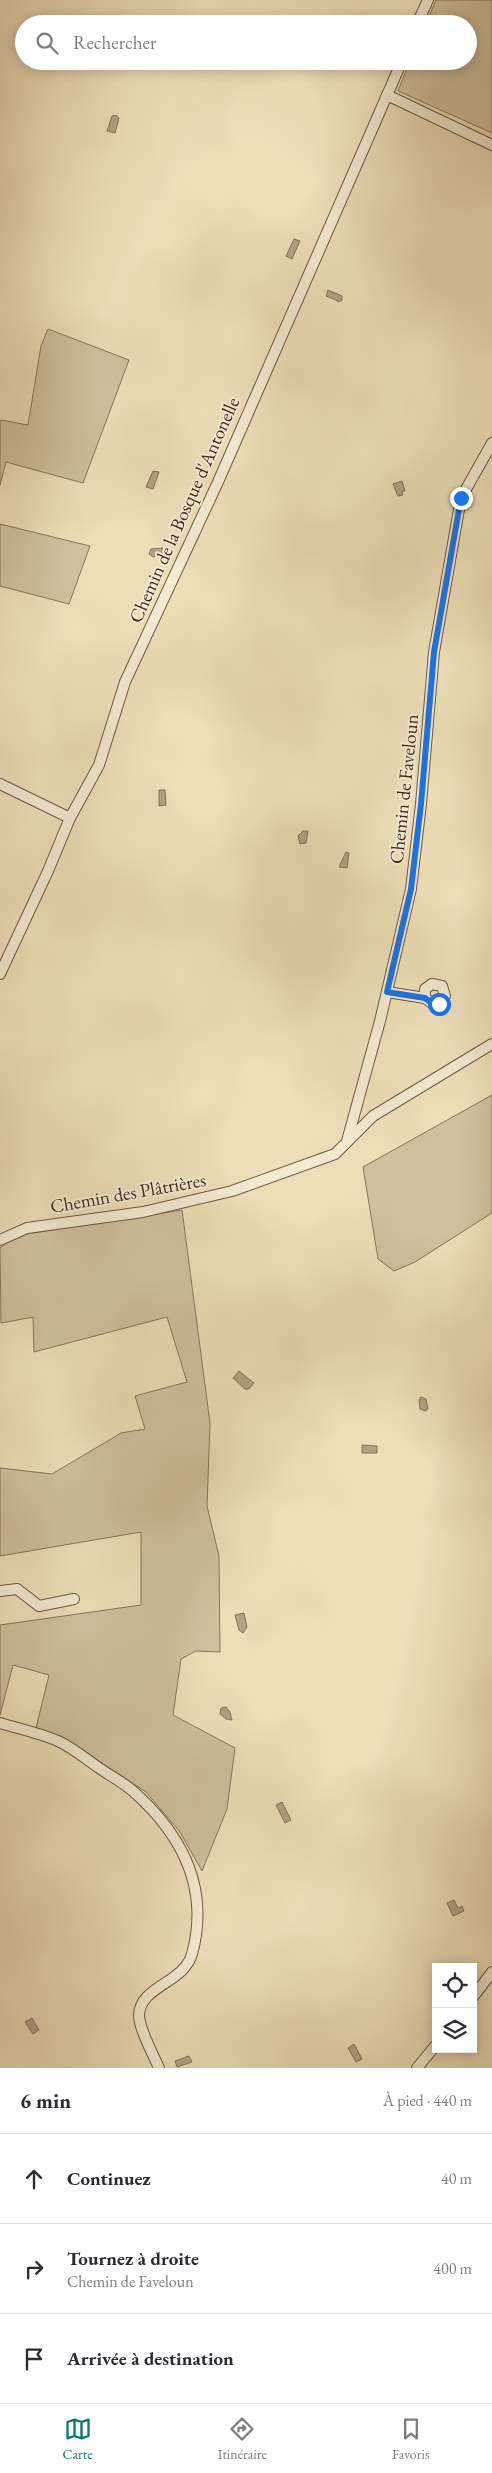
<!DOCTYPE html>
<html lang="fr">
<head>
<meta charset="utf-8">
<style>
  body { margin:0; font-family:"EB Garamond",serif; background:#f2f2f3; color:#2b2b33 }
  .controls { position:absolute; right:15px; bottom:15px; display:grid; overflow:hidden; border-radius:0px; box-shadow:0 2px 12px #0003 }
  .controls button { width:45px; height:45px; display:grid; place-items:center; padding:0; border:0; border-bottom:1px solid #e1e1e2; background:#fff; color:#2b2b33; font:25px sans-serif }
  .stop { position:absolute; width:15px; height:15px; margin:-11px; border:4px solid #1a73e8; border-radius:50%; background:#fff }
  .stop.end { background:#1a73e8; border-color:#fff; box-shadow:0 1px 5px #0008 }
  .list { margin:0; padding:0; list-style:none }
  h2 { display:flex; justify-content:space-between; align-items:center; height:65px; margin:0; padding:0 20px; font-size:21px }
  h2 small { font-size:16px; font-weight:400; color:#7c7c81 }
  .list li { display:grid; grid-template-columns:32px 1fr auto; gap:15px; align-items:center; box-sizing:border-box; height:90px; padding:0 20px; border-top:1px solid #e1e1e2 }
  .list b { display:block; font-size:19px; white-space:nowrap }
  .list p { margin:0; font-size:16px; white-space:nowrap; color:#7c7c81 }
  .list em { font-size:16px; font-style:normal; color:#7c7c81 }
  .icon { flex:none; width:28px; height:28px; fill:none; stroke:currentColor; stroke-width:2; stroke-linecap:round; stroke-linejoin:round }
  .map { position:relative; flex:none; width:492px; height:2068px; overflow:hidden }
  .search { position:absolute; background:#fff; box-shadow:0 2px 12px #0003; left:15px; right:15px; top:15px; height:55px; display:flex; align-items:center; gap:12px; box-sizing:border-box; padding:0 18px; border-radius:28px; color:#7c7c81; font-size:19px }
  .sheet { height:335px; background:#fff }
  nav { display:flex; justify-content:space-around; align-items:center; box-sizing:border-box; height:70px; border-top:1px solid #e1e1e2; background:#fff; font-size:14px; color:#7c7c81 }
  nav a { display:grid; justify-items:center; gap:2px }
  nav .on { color:#0f766e }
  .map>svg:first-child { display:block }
</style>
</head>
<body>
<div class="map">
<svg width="492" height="2068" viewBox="0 0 492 2068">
  <rect width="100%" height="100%" fill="#eddeb8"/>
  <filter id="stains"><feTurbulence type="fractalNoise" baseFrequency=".004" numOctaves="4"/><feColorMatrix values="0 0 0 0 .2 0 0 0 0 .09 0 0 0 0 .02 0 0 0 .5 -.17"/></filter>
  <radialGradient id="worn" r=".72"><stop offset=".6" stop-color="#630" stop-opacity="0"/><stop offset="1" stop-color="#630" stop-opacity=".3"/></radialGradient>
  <path fill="#d0c09e" stroke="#88765e" d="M436 0H492V133L398 91 410 61H468V24H426Z
    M48 329 129 360 83 483 6 462 0 485V422L1 420 28 425 41 346Z
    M0 524 90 546 69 604 0 586Z
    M492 1095V1213L415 1262 394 1271 378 1259 363 1167Z
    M182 1210 210 1423 207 1506 219 1556 220 1652 196 1651 181 1659 173 1715 235 1748 227 1809 202 1871 180 1832 146 1792 63 1738 36 1728 49 1675 13 1665 0 1715V1625L141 1605V1532L0 1556V1468L52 1474 121 1433 145 1429 135 1396 187 1382 167 1317 34 1352 33 1317 1 1323 0 1248 7 1241 26 1234Z"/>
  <path fill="#b3a184" stroke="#85725b" d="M116 115 119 118 115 133 107 131 112 116Z
    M294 239 300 241 292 259 286 256Z
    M328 290 342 296V300L340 302 326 296Z
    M153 471 159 472 153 489 146 487Z
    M402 481 405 491H402L403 495 398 496 393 484Z
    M163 548 164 555 153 557 149 554 151 549Z
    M159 790H165L166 805 159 806Z
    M303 831H308L306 843 300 844 298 836Z
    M346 852 349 853 347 868 339 867Z
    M239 1371 254 1383 249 1389H245L233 1378Z
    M421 1397 426 1399 428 1409 425 1411 420 1409 419 1400Z
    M362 1445 377 1446V1453H362Z
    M244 1613 247 1627 243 1633 239 1630 235 1615Z
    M226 1707 230 1712 232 1720 226 1719 220 1714 221 1708Z
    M282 1802 291 1820 285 1823 276 1805Z
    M454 1900 458 1908 462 1906 464 1911 453 1916 447 1903Z
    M32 2018 39 2030 33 2034 25 2022Z
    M354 2044 362 2059 356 2062 348 2048Z
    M189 2056 192 2062 177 2067 175 2061Z"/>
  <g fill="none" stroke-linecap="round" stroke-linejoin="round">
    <g stroke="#6c5844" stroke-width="12">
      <path id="street" d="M417 24 428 0
        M387 95 492 145
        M0 784 70 818
        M0 974 48 871 70 818 99 765 125 682 218 482 402 61
        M432 984 442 986 445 996 439 1004H433L425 998V989Z
        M387 992 425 998
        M347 1141 380 1021 411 889 421 804 434 652 461 498 492 443
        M0 1240 27 1228 143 1212 232 1191 335 1154 373 1116 492 1044
        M0 1591 17 1589 39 1606 74 1599
        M0 1723C20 1729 39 1733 58 1741 73 1748 86 1759 99 1768 111 1776 124 1783 134 1792 182 1835 210 1888 192 1954 184 1983 140 1986 139 2015 139 2029 153 2054 159 2068
        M473 1997 492 1972
        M417 2068 436 2045"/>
    </g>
    <use href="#street" stroke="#f3ead1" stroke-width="10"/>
  </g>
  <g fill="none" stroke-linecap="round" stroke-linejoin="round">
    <path stroke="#1a73e8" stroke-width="6" d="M439 1004H433L425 998 387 992 411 889 421 804 434 652 461 498"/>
  </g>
  <g text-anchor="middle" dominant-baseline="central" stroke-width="4" stroke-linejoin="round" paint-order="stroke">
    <g font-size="19" fill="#412b1e" stroke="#f3ead1">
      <text transform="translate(184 510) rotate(-66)">Chemin de la Bosque d'Antonelle</text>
      <text transform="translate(404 789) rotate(-84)">Chemin de Faveloun</text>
      <text transform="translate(128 1193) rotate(-10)">Chemin des Plâtrières</text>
    </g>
  </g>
  <rect width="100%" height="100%" filter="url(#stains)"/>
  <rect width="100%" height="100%" fill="url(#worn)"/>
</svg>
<div class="controls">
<button><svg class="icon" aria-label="locate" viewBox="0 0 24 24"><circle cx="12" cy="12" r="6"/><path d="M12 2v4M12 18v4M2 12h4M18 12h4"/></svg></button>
<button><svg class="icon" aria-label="layers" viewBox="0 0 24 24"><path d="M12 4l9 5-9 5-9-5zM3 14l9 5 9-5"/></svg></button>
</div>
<div class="stop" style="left:439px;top:1004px"></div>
<div class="stop end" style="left:461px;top:498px"></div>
<div class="search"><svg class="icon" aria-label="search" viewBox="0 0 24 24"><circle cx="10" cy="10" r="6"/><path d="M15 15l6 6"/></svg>Rechercher</div>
</div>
<section class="sheet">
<h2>6 min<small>À pied · 440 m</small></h2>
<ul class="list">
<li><svg class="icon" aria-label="ahead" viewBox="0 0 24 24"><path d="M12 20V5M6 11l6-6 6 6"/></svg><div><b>Continuez</b></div><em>40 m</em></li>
<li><svg class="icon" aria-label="right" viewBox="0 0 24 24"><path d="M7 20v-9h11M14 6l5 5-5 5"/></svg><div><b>Tournez à droite</b><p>Chemin de Faveloun</p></div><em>400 m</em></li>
<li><svg class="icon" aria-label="arrive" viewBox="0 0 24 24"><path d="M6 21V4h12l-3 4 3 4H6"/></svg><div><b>Arrivée à destination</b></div></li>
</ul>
</section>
<nav>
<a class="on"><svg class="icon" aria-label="map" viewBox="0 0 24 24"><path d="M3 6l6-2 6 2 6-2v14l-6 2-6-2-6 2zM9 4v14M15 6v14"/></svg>Carte</a>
<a><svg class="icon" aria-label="directions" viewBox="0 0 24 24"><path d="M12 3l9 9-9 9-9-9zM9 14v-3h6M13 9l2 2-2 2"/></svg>Itinéraire</a>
<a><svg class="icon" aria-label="saved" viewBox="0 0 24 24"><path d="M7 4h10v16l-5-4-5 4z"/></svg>Favoris</a>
</nav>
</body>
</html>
